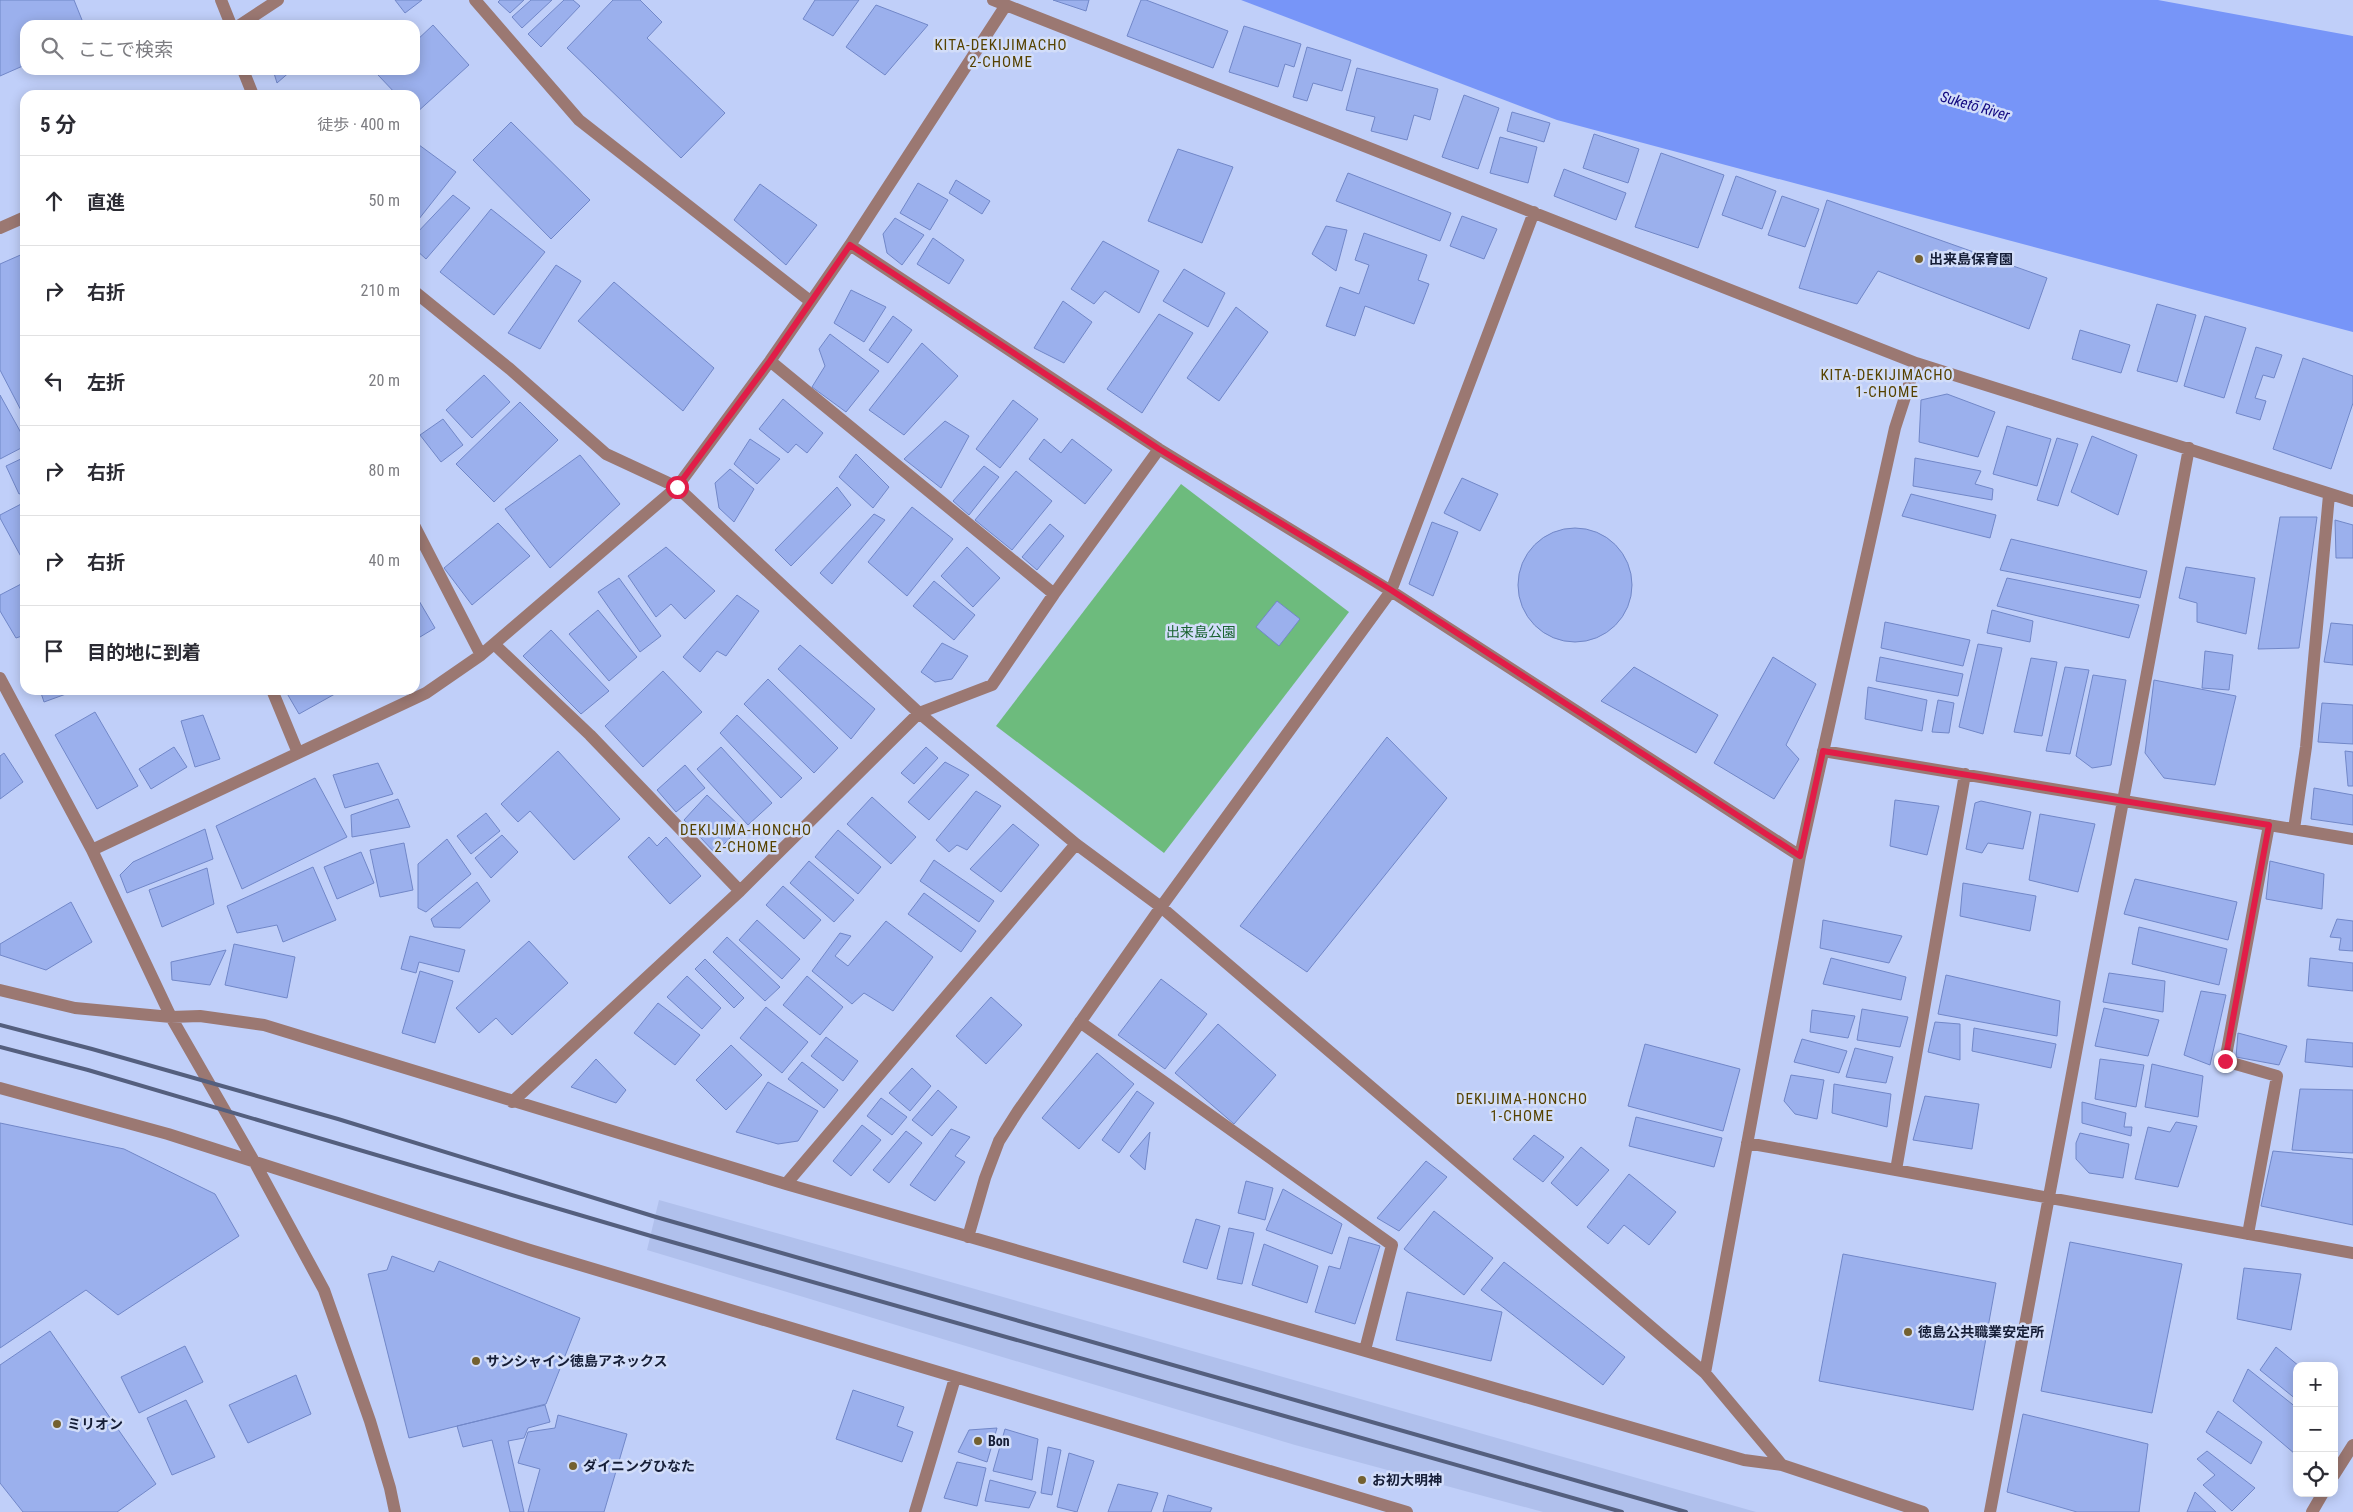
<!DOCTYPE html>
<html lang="ja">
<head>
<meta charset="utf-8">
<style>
  body { margin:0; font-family:"Roboto Condensed","Noto Sans JP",sans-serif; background:#f7f7f7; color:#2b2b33 }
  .controls { position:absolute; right:15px; bottom:15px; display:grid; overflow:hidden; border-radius:10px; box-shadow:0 2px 12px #0003 }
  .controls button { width:45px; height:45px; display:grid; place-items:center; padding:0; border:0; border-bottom:1px solid #e1e1e2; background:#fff; color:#2b2b33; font:25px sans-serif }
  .stop { position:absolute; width:15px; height:15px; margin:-11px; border:4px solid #e11d48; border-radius:50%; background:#fff }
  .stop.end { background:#e11d48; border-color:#fff; box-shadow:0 1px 5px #0008 }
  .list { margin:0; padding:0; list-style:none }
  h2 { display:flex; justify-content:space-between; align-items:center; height:65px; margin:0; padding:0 20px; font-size:21px }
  h2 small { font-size:16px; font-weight:400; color:#7c7c81 }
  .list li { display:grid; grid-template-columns:32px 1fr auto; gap:15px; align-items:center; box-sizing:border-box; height:90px; padding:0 20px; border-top:1px solid #e1e1e2 }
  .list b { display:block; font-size:19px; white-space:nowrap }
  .list em { font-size:16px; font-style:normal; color:#7c7c81 }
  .icon { flex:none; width:28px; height:28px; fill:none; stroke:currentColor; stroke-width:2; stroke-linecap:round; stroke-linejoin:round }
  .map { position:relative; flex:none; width:2353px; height:1512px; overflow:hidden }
  .search { position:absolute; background:#fff; box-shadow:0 2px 12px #0003; left:20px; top:20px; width:400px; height:55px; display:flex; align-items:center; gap:12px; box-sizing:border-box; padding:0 18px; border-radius:15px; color:#7c7c81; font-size:19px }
  .panel { position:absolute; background:#fff; box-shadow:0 2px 12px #0003; left:20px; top:90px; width:400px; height:605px; border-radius:15px }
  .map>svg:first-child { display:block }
</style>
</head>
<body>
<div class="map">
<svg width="2353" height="1512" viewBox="0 0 2353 1512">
  <rect width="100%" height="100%" fill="#c0cff9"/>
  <path fill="#b0c0ec" d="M659 1200 912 1271 1756 1512H1543L1295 1445 647 1250Z"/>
  <path fill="#6dbb7d" d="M1181 484 1349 612 1164 853 996 726Z"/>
  <path fill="#7795f8" d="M1241 0H2158L2353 36V332L1557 120Z"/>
  <path fill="#9bb0ed" stroke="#7187c8" d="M0 0H74L84 25H25V65L0 76Z
    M395 0H422L405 13Z
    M500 0H524L510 13 498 2Z
    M531 0H552L522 28 512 17Z
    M564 0H573L580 6 541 47 528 34Z
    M613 0H640L662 22 647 38 725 113 681 158 567 48Z
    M815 0H859L833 36 803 19Z
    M1053 0H1089L1086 11Z
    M1141 0H1146L1228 31 1213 68 1127 36Z
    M876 5 928 25 885 75 846 47Z
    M433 25 469 65 415 114V95H397L378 75 384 70H415V42Z
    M1244 26 1301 44 1294 67 1285 64 1278 87 1229 72Z
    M1307 47 1351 60 1342 91 1313 83 1307 101 1293 97Z
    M1357 68 1438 89 1430 120 1414 115 1407 140 1371 131 1375 117 1346 110Z
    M273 70H292L277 83Z
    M1464 95 1499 108 1478 169 1442 157Z
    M1512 112 1550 123 1544 142 1507 131Z
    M511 122 590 200 551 239 473 160Z
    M1594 134 1639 149 1628 183 1583 168Z
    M1500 137 1537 147 1528 183 1490 173Z
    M415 142 456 172 415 224Z
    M1178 149 1233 167 1202 243 1148 221Z
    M1661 153 1724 175 1698 248 1635 227Z
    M1564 169 1626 193 1616 220 1554 196Z
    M1348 173 1451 213 1440 241 1336 201Z
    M1736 176 1776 191 1762 229 1722 215Z
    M956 180 990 201 982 214 949 193Z
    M918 183 948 200 930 230 900 213Z
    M760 184 817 225 786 265 734 220Z
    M453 195 470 208 426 259 415 249V235Z
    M1782 196 1819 209 1805 247 1768 235Z
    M1827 200 2047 278 2029 329 1878 271 1857 304 1799 288Z
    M491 209 545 252 494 315 440 272Z
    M1462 216 1497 229 1484 259 1450 246Z
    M895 218 924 235 902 265 887 253 883 234Z
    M1326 226 1347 230 1336 271 1312 254Z
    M1364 233 1427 255 1418 280 1429 284 1414 324 1365 306 1355 336 1326 326 1340 287 1359 294 1369 265 1355 260Z
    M933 238 964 260 949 284 917 264Z
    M1103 241 1159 271 1139 313 1105 291 1094 304 1071 289Z
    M25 253V418L0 370V264Z
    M556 265 581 281 540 349 508 333Z
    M1184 269 1225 293 1208 327 1163 301Z
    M614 282 714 368 683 411 578 321Z
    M851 290 886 307 864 342 834 323Z
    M1063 301 1092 322 1064 363 1034 348Z
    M2157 304 2196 315 2177 382 2137 371Z
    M1236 307 1268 332 1219 401 1187 378Z
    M1159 314 1193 333 1142 413 1107 389Z
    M893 316 912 330 888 363 869 350Z
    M2205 316 2246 328 2224 398 2184 386Z
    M2080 330 2130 345 2121 373 2072 359Z
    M830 334 879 371 846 412 812 387 825 366 819 349Z
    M922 343 958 376 904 435 869 410Z
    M2256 347 2282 355 2274 378 2263 375 2255 398 2266 401 2260 420 2236 413Z
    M2303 358 2353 376V403L2331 469 2273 449Z
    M484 375 510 402 472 438 446 410Z
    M1947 394 1995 412 1978 457 1919 442 1921 400Z
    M0 395 25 440V446L0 459Z
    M783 399 823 433 807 453 796 444 788 453 759 429Z
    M1013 400 1038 419 1000 468 976 449Z
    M520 402 558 440 494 502 456 464Z
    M443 419 463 445 441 462 420 435Z
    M945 421 969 436 941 488 904 459Z
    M2007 426 2051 439 2037 486 1993 474Z
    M2092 436 2137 455 2118 515 2071 492Z
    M2057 438 2078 444 2058 506 2037 500Z
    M750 439 780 459 757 484 734 464Z
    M1044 439 1061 453 1072 439 1112 470 1085 504 1029 459Z
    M856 454 889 487 873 508 839 477Z
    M580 455 620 504 550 568 505 509Z
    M25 457V492L19 494 6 466Z
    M1915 458 1981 471 1975 484 1993 489 1992 500 1913 486Z
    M984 466 999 477 969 515 953 501Z
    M730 469 754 489 734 522 719 508 715 483Z
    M1016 471 1052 501 1012 550 975 520Z
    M1462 478 1498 494 1480 531 1444 513Z
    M837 487 851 505 791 566 775 550Z
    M1911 494 1996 515 1990 538 1902 516Z
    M25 502V564L0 518V515Z
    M912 507 953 539 907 596 868 562Z
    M874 514 885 520 832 584 820 573Z
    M2280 517H2317L2299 648 2258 649Z
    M2335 520 2353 525V558H2336Z
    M1432 522 1458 532 1433 596 1409 584Z
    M498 523 530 556 472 605 444 568Z
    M1050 524 1064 536 1037 570 1022 557Z
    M1518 585a57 57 0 1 1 114 0a57 57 0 1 1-114 0Z
    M2011 539 2147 571 2140 598 2000 570Z
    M666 547 715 591 685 619 671 604 656 617 628 576Z
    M967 547 1000 578 973 607 941 576Z
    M2186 567 2255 578 2246 634 2197 622V603L2179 598Z
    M619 578 661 636 640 652 598 592Z
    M2007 578 2139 605 2129 638 1997 606Z
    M934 581 975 615 954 640 913 606Z
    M25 582V635L16 638 0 611V595Z
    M415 594 435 628 415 640Z
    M737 595 759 611 726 656 717 651 700 672 683 657Z
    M1277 601 1300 619 1279 646 1256 627Z
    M598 610 637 657 609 681 569 634Z
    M1992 610 2033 621 2030 642 1987 633Z
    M1885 622 1970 640 1963 666 1881 648Z
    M2331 623 2353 625V665L2324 662Z
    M551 630 609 691 581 714 523 656Z
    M942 643 968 656 952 679 935 682 921 672Z
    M1978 644 2002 648 1983 734 1959 727Z
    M800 645 875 709 851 739 778 669Z
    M2205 651 2233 655 2229 690 2202 688Z
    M1773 657 1816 684 1786 745 1799 759 1774 799 1714 763Z
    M1880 657 1963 674 1958 696 1876 681Z
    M2031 658 2057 662 2042 736 2014 732Z
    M1634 667 1718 715 1696 753 1601 701Z
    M2065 667 2089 670 2070 754 2046 751Z
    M663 671 702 712 643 767 605 726Z
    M2093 675 2126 680 2111 765 2092 768 2076 756Z
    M768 679 838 748 814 773 744 704Z
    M2154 680 2236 696 2215 785 2164 778 2145 753Z
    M1868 687 1927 700 1922 731 1865 719Z
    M40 690H77L44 702Z
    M285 690H342L299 714Z
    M1938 700 1954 703 1949 733 1932 732Z
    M2322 703 2353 705V744L2318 742Z
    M95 712 138 786 97 809 55 735Z
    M203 715 220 759 195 767 181 721Z
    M737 715 802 778 781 798 720 733Z
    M1387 737 1447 798 1307 972 1240 926Z
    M174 747 187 767 151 789 139 769Z
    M721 747 772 803 748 825 697 769Z
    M926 747 938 758 914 784 901 773Z
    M558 751 620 819 574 860 530 811 518 822 501 804Z
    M2345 751 2353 752V786H2348Z
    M4 753 23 782 0 799V756Z
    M945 762 969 775 929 820 908 802Z
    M378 763 393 794 345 808 333 775Z
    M685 765 705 788 676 812 657 790Z
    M315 778 347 837 242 889 216 826Z
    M2314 788 2353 795V825L2311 819Z
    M976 791 1001 806 967 850 957 845 949 852 936 840Z
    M707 795 741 827 715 853 684 820Z
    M872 797 916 837 891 864 847 824Z
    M398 799 410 827 352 837 351 815Z
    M1895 800 1939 806 1927 855 1890 846Z
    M1981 801 2031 812 2023 849 1988 843 1982 853 1966 849 1975 803Z
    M486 813 500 831 471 854 457 836Z
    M2040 814 2095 824 2078 892 2029 880Z
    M1013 824 1039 845 1001 892 970 869Z
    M205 829 213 859 127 893 120 875 133 862Z
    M838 830 881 867 858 894 815 857Z
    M502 835 518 852 491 878 475 858Z
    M649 837 657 846 666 837 701 876 670 904 628 857Z
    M447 839 471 874 426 912 418 908V864Z
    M404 843 413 890 380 897 370 850Z
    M361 852 374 883 337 899 324 867Z
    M934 860 994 901 979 922 920 881Z
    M809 861 854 900 834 922 790 883Z
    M2270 861 2324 874 2322 909 2266 899Z
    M313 867 336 920 283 942 277 925 237 933 227 906Z
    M207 868 214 904 162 927 149 890Z
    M2135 879 2237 902 2228 940 2124 914Z
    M477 882 490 901 460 928 434 927 431 919Z
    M1963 883 2036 896 2030 931 1960 916Z
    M783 886 821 920 804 939 766 905Z
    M924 893 976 931 961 952 908 914Z
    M71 902 92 942 46 970 0 955V944Z
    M2337 919 2353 921V951L2339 950 2341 938 2330 937Z
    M757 920 800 959 782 979 739 940Z
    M1823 920 1902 936 1889 963 1820 948Z
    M886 921 933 957 893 1011 864 993 852 1004 812 971 840 933 851 936 835 956 848 966Z
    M2139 927 2227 949 2219 985 2132 964Z
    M410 936 465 950 459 972 419 962 416 973 401 969Z
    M727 937 780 987 765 1001 713 952Z
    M529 941 568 983 512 1035 496 1018 479 1033 456 1008Z
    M234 944 295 957 287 998 225 985Z
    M226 950 210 985 172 980 171 962Z
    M1831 958 1906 977 1901 1000 1823 984Z
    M2310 958 2353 963V991L2308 986Z
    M705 959 744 998 734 1008 695 969Z
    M420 971 453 981 435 1043 402 1033Z
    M2109 973 2165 981 2163 1012 2103 1002Z
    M1946 975 2060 1001 2057 1036 1938 1014Z
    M687 976 721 1008 702 1029 667 997Z
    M807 976 843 1007 820 1035 783 1005Z
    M1161 979 1207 1014 1165 1069 1118 1035Z
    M2201 991 2226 995 2210 1065 2184 1055Z
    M991 997 1022 1025 986 1064 956 1036Z
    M658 1003 700 1035 675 1065 634 1033Z
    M766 1007 808 1042 782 1073 740 1038Z
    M2104 1008 2159 1020 2148 1056 2095 1046Z
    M1862 1009 1908 1017 1900 1047 1857 1040Z
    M1812 1010 1855 1016 1848 1038 1810 1032Z
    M1935 1022 1960 1024V1060L1928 1052Z
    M1218 1024 1276 1075 1234 1124 1175 1073Z
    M1974 1028 2056 1044 2051 1068 1972 1051Z
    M2238 1033 2287 1046 2279 1065 2236 1057Z
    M826 1037 858 1061 843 1081 811 1056Z
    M1802 1039 1847 1051 1839 1073 1794 1062Z
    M2307 1039 2353 1043V1067L2305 1062Z
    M1645 1044 1740 1069 1723 1131 1628 1106Z
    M731 1045 762 1075 726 1110 696 1080Z
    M1855 1048 1893 1057 1886 1083 1846 1077Z
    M1097 1053 1134 1084 1079 1149 1042 1118Z
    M596 1059 626 1090 616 1103 571 1087Z
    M2100 1059 2144 1065 2136 1107 2095 1099Z
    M802 1062 838 1090 824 1108 788 1079Z
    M2152 1064 2203 1076 2198 1117 2145 1107Z
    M912 1068 931 1086 910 1111 889 1093Z
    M1791 1075 1824 1080 1817 1119 1795 1114 1784 1101Z
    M768 1082 818 1111 798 1141 778 1144 736 1132Z
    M1834 1084 1891 1094 1887 1127 1832 1113Z
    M2300 1089 2353 1090V1153L2292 1150Z
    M938 1090 957 1107 932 1136 912 1120Z
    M1137 1091 1154 1103 1119 1153 1102 1140Z
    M1925 1096 1979 1104 1972 1149 1913 1140Z
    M881 1098 907 1117 892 1135 867 1116Z
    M2082 1102 2126 1113 2124 1127H2132L2131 1136 2082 1123Z
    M1636 1117 1722 1138 1714 1167 1629 1146Z
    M2176 1122 2197 1126 2178 1187 2135 1179 2148 1127 2170 1132Z
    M0 1123 124 1149 215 1194 239 1236 118 1315 86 1290 0 1348Z
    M862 1125 881 1140 851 1176 833 1161Z
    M951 1129 970 1137 955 1156 965 1162 935 1201 910 1185Z
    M906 1131 922 1143 889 1183 873 1170Z
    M1150 1132 1145 1170 1130 1156Z
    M2080 1133 2129 1144 2123 1178 2089 1173 2076 1159V1143Z
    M1534 1135 1564 1157 1543 1182 1513 1159Z
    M1581 1147 1609 1170 1577 1206 1551 1183Z
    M2273 1151 2353 1159V1225L2261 1206Z
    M1426 1161 1447 1177 1399 1231 1377 1218Z
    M1629 1174 1676 1212 1649 1245 1624 1225 1608 1244 1587 1227Z
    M1246 1181 1273 1188 1265 1220 1238 1213Z
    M1283 1189 1342 1224 1332 1254 1266 1230Z
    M1434 1211 1493 1258 1464 1295 1404 1249Z
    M1196 1219 1220 1226 1207 1269 1183 1262Z
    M1229 1228 1254 1233 1242 1284 1217 1279Z
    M1349 1237 1380 1246 1355 1324 1315 1312 1329 1266 1340 1269Z
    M2070 1242 2182 1264 2152 1413 2041 1391Z
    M1264 1244 1318 1266 1307 1303 1252 1285Z
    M1843 1254 1996 1283 1973 1410 1819 1381Z
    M392 1256 434 1272 439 1261 580 1318 546 1404 409 1438 368 1274 387 1270Z
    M1504 1262 1625 1357 1603 1385 1481 1290Z
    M2244 1268 2301 1274 2291 1330 2237 1319Z
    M1407 1292 1502 1312 1491 1361 1396 1340Z
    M50 1331 156 1484 117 1512H23L0 1483V1365Z
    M185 1346 203 1382 139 1413 121 1377Z
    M2276 1347 2299 1366H2297V1400L2260 1370Z
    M2248 1369 2297 1408V1451L2295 1454 2233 1401Z
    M296 1375 311 1414 248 1443 229 1405Z
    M853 1390 904 1407 897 1426 913 1432 902 1462 836 1439Z
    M186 1400 215 1457 172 1475 147 1418Z
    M545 1405 550 1422 528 1428 524 1438 508 1441 524 1512H510L492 1440 463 1447 457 1426Z
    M2218 1411 2262 1442 2251 1464 2206 1432Z
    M2023 1414 2148 1444 2139 1512H2077L2007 1492Z
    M558 1415 627 1434 604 1512H528L540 1469 518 1463 528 1432 555 1428Z
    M997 1428 987 1462 958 1452 969 1430Z
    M1005 1429 1038 1439 1032 1480 993 1471Z
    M1048 1447 1061 1450 1052 1495 1041 1493Z
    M2207 1451 2255 1488 2232 1511 2203 1485 2215 1475 2197 1459Z
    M1069 1453 1094 1461 1077 1512 1057 1507Z
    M957 1462 986 1468 977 1506 944 1498Z
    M990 1480 1036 1492 1029 1508 985 1501Z
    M1118 1484 1158 1493 1151 1512H1108Z
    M2195 1492 2216 1512H2187Z
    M1168 1495 1212 1508 1210 1512H1163Z"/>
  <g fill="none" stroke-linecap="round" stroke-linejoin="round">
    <path stroke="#9b7872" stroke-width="12" d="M221 0 231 25
      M475 0 579 120 810 301
      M993 0 1916 363 2353 501
      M240 25 278 0
      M243 70 253 95
      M0 228 25 217
      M850 245 1159 449 1391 591 1800 856
      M415 292 510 369 606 454 677 487 919 713 1076 844 1161 907 1705 1373 1782 1465 1923 1512
      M770 361 1054 594
      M415 527 481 655
      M494 644 590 735 740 891
      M0 678 92 850 171 1017 255 1163 324 1290 370 1421 390 1488 395 1512
      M272 690 298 753
      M1823 751 2353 839
      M2294 829 2306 747 2329 495
      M92 850 426 693 481 655 677 487 770 361 850 245 1006 5
      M0 990 75 1008 171 1017 200 1016 264 1025 786 1184 1744 1460 1782 1465
      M1080 1022 1392 1245 1365 1350
      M0 1088 168 1134 530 1250 1407 1512
      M512 1102 740 891 919 713 992 685 1054 594 1159 449
      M1747 1143 2353 1253
      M1896 1170 1965 774
      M786 1184 1076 844
      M2248 1234 2277 1076 2225 1061 2269 825
      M968 1237 985 1178 999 1141 1018 1111 1161 907 1391 591 1534 212
      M1705 1373 1800 856 1895 428 1916 363
      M2334 1475 2353 1445
      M915 1512 955 1378
      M1990 1512 2189 448
      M2312 1512 2323 1493"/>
    <path stroke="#545f7e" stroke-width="4" d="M0 1025 92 1049 338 1119 656 1217 1686 1512
      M0 1047 88 1070 651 1236 1622 1512"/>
  </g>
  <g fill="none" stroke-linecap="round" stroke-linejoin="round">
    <path stroke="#e11d48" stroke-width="6" d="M677 487 770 361 850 245 1159 449 1391 590 1800 856 1823 751 2269 825 2225 1061"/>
  </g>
  <g fill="#746130" stroke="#d2ddf9" stroke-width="2">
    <circle cx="1919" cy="259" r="5"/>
    <circle cx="1908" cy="1332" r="5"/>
    <circle cx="476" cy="1361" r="5"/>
    <circle cx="57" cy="1424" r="5"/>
    <circle cx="978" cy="1441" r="5"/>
    <circle cx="573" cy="1466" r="5"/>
    <circle cx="1362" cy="1480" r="5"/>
  </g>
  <g text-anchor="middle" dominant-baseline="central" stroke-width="5" stroke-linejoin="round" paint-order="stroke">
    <g font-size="14" font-weight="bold" fill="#151d36" stroke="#d2ddf9" text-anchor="start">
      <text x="1929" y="259">出来島保育園</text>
      <text x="1918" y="1332">徳島公共職業安定所</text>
      <text x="486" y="1361">サンシャイン徳島アネックス</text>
      <text x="67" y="1424">ミリオン</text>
      <text x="988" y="1441">Bon</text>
      <text x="583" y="1466">ダイニングひなた</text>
      <text x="1372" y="1480">お初大明神</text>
    </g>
    <g font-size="14" fill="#18622f" stroke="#d2ddf9">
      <text x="1201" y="632">出来島公園</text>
    </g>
    <g font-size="15" letter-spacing="1" fill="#564200" stroke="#d2ddf9">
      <text x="1001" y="45">KITA-DEKIJIMACHO<tspan x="1001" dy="17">2-CHOME</tspan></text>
      <text x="1887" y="375">KITA-DEKIJIMACHO<tspan x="1887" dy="17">1-CHOME</tspan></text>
      <text x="746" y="830">DEKIJIMA-HONCHO<tspan x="746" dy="17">2-CHOME</tspan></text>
      <text x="1522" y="1099">DEKIJIMA-HONCHO<tspan x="1522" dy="17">1-CHOME</tspan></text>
    </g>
    <g font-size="15" font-style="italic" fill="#120881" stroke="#d2ddf9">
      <text transform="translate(1975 106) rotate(16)">Suketō River</text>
    </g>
  </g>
</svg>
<div class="controls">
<button>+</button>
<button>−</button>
<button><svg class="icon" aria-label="locate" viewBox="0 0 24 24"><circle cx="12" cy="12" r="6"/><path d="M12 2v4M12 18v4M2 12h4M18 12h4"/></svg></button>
</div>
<div class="stop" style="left:677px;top:487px"></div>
<div class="stop end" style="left:2225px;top:1061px"></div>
<div class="search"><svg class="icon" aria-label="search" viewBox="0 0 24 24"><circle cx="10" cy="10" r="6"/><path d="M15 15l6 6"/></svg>ここで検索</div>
<section class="panel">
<h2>5 分<small>徒歩 · 400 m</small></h2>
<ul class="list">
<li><svg class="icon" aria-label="ahead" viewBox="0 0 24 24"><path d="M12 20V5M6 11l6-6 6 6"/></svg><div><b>直進</b></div><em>50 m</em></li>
<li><svg class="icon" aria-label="right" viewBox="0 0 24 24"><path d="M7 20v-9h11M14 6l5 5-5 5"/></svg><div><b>右折</b></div><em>210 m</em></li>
<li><svg class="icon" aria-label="left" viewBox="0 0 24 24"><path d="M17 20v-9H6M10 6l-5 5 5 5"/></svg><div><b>左折</b></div><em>20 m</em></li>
<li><svg class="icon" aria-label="right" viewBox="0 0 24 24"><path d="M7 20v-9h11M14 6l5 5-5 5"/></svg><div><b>右折</b></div><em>80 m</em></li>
<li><svg class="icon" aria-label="right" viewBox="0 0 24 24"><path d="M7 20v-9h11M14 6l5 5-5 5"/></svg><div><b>右折</b></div><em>40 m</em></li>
<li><svg class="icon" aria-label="arrive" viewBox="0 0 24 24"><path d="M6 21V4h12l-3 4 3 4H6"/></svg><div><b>目的地に到着</b></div></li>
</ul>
</section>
</div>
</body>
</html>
